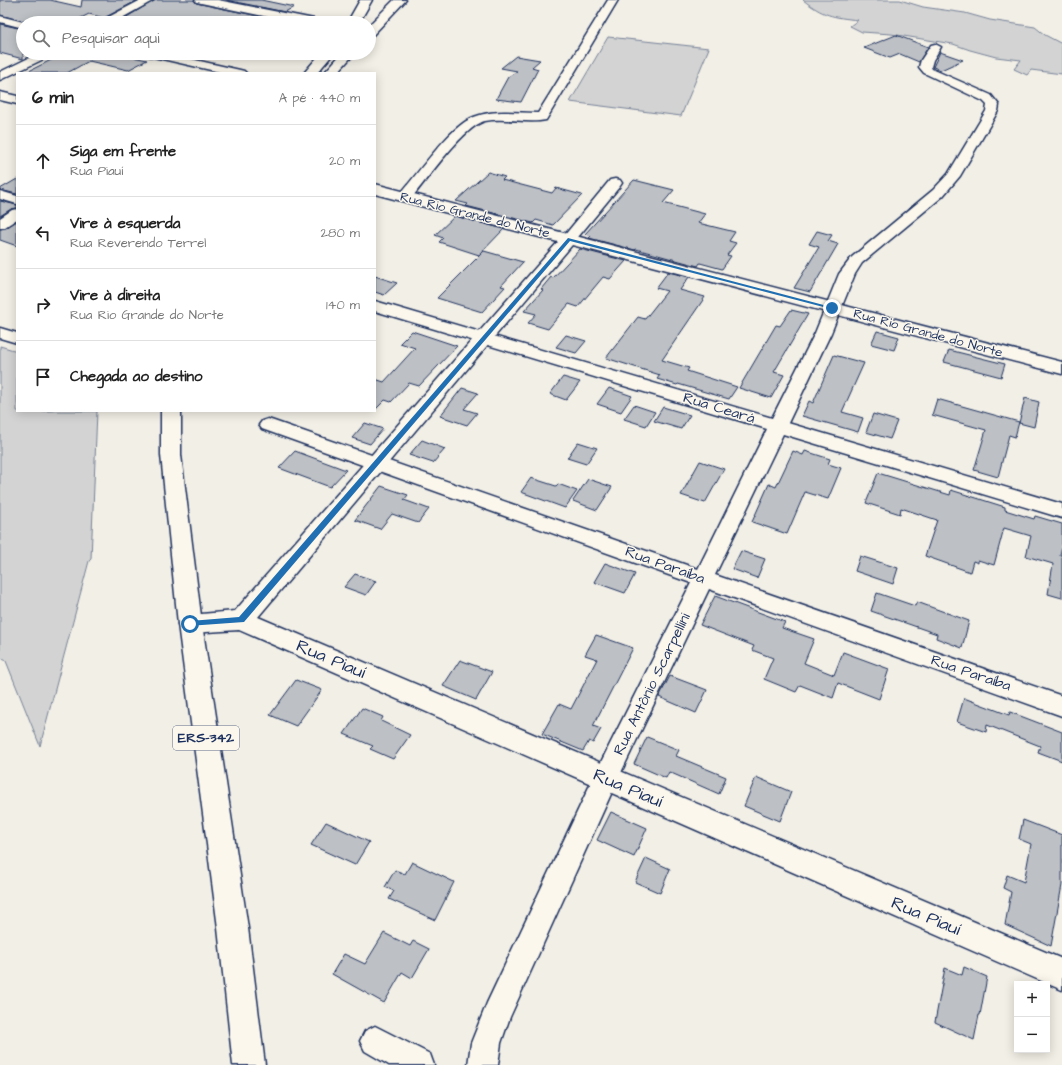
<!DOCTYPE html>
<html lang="pt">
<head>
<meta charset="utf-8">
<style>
  body { margin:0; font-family:"Architects Daughter",sans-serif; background:#f2f2f2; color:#222 }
  .controls { position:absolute; right:12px; bottom:12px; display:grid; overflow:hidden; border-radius:0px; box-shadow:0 2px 10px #0003 }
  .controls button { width:36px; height:36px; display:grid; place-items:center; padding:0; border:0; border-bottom:1px solid #e0e0e0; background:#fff; color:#222; font:20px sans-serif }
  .stop { position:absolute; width:12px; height:12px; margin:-9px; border:3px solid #1f6fb2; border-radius:50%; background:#fff }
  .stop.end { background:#1f6fb2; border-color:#fff; box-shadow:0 1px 4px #0008 }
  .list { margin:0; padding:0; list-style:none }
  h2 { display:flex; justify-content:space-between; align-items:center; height:52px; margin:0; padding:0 16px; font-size:17px }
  h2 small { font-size:13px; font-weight:400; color:#767676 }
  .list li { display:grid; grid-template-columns:26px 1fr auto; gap:12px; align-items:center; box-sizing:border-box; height:72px; padding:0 16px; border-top:1px solid #e0e0e0 }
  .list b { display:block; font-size:15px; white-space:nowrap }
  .list p { margin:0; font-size:13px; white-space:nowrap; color:#767676 }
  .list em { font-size:13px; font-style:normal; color:#767676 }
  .icon { flex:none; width:22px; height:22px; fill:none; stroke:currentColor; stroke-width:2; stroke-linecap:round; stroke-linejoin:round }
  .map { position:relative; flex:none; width:1062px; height:1065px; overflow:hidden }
  .search { position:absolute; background:#fff; box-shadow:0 2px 10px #0003; left:16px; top:16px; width:360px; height:44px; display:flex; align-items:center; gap:10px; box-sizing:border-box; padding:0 14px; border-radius:22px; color:#767676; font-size:15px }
  .panel { position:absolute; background:#fff; box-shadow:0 2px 10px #0003; left:16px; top:72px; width:360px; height:340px; border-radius:0px }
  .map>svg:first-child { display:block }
</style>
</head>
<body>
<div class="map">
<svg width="1062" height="1065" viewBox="0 0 1062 1065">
  <rect width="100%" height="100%" fill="#f2efe6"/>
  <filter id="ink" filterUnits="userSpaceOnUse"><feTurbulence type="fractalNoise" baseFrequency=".025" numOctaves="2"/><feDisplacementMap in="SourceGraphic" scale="8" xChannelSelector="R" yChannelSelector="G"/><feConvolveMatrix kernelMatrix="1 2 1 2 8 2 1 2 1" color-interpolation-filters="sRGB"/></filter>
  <g filter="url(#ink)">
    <path fill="#d2d3d2" stroke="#768198" d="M803 0H900L923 7 965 13 990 20 1035 27 1045 35 1062 44V74L1031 70 1027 75 1014 69 1021 60 996 57 970 50 953 44 891 34 862 32 850 26 858 20C832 17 824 16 803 0Z
      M608 37 709 48 681 116 570 102Z
      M0 346 17 351V411H97L91 559 89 561 40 746 6 661 0 657Z"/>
    <path fill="#bdc0c4" stroke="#1b2f5e" d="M0 0H50L81 7 82 0H138L104 18 89 14 71 23H28L0 15Z
      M155 0H194L196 3 201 4 272 19 266 23H130L120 21Z
      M226 0H261L294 7 285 12Z
      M0 24 23 29V59L0 53Z
      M896 35 928 47 919 62 900 54 890 58 864 48Z
      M940 52 963 60 941 70 933 67Z
      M65 53 77 55 78 53H115L147 60 128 70 89 61 67 73H25Z
      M516 56 540 60 532 67 538 69 521 102 496 99 508 77 517 71 501 68Z
      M488 172 505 177 502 180 552 193 556 188 582 195 553 225 536 220 533 223 466 206 468 204 456 201Z
      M17 179V194L0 190V189Z
      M634 180 674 190 663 203 705 214 698 223 735 232 729 241 736 243 727 255 731 256 722 269 700 263 698 266 636 249 635 250 589 238 591 236 585 234Z
      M0 201 17 205V208L11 209 0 216Z
      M455 216 504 229 479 255 439 242 443 238 435 235Z
      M17 221V246L0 240V229L6 228Z
      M817 231 832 235 828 241 838 244 810 292 794 288 819 247 809 244Z
      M580 249 626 261 610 279 603 277 578 307 569 304 548 329 528 323 536 314 524 311 543 290 541 289 551 277 553 278Z
      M484 251 523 262 501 286 505 287 482 312 437 298Z
      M668 272 689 277 680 290 705 297 662 360 689 368 687 371 737 387 729 399 678 384 677 385 657 379 660 375 606 358 638 317 645 319 667 291 656 288Z
      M375 276 397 283 384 295 375 292Z
      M791 310 808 314 774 372 784 375 771 398 739 388 776 325 780 326Z
      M412 331 457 346 419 386 409 383 391 402 385 400 375 410V379L384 382 415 348 400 343Z
      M877 331 899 337 894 350 871 344Z
      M566 335 586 341 576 353 556 347Z
      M949 350 1005 364 1001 377 944 362Z
      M834 355 864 363 842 412 863 418 858 432 802 416 809 401 813 403Z
      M563 377 580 382 566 400 550 394Z
      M462 388 478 393 464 409 477 413 467 425 440 416Z
      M609 388 632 396 621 412 597 404Z
      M1025 398 1039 402 1034 427 1019 423Z
      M937 399 1019 422 1015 437 1009 435 998 477 974 470 986 430 932 415Z
      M634 405 655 412 646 426 624 419Z
      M663 407 690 415 681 429 654 421Z
      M873 414 897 421 890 439 866 432Z
      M365 423 383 429 370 444 352 438Z
      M422 440 445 449 433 463 409 455Z
      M578 442 597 448 586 464 567 458Z
      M295 451 346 470 330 487 279 468Z
      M793 451 803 455 805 451 830 459 828 464 841 468 828 499 805 492 787 534 752 522 769 484 776 487Z
      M700 461 724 469 705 503 681 495Z
      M878 473 950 495 951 490 1005 507V510L1034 519 1035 516 1062 524V546L1060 555H1062V598L1048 594 1053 564 1026 556 1031 536 1004 528 994 565 978 560V563L973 561 970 572 925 556 937 520 901 508 900 514 866 503Z
      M531 478 556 486 558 484 577 491 565 508 521 492Z
      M588 479 612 487 597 510 573 501Z
      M381 486 408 495 404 500 429 509 418 523 392 514 380 529 355 520Z
      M741 551 765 559 757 578 732 569Z
      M860 556 898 568 893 584 855 571Z
      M605 563 635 574 625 593 594 582Z
      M355 574 376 581 366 595 344 587Z
      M877 593 915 606 917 602 969 621 962 648 936 638 937 634 871 611Z
      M715 596 785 622 782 628 814 639 804 663 834 675 843 652 889 669 879 699 838 683 833 698 800 685 796 692 764 679 773 658 752 650 754 646 700 625Z
      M596 635 633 648 593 726 601 729 593 743 589 741 583 751 542 734 559 704 571 709 597 659 585 655Z
      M460 660 492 672 476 700 443 686Z
      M670 676 707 690 696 713 659 697Z
      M296 680 322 690 296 726 270 715Z
      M964 698 1009 715 1010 712 1062 732V761L1038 752 1040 746 987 725 986 732 957 722Z
      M362 708 383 717 381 721 410 735 393 759 370 749 373 746 344 734Z
      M647 737 679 750 676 756 726 777 719 794 669 772 666 778 634 764Z
      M756 777 791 792 780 821 744 806Z
      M611 812 647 828 634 857 597 840Z
      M1023 820 1062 835V885L1051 946 1005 925 1011 892 1003 888 1007 875 1024 882 1031 844 1019 839Z
      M326 822 369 842 355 865 311 845Z
      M646 858 670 869 660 893 635 882Z
      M412 862 454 882 435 920 389 899 394 891 385 887 395 870 405 874Z
      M384 933 410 946 413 941 429 949 412 978 402 972 384 1003 332 974 344 954 365 964Z
      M964 967 987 977 980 1015H979L974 1040 935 1022 945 968 962 975Z"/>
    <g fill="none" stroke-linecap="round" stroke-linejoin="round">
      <g stroke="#1b2f5e" stroke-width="3">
        <path id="street" d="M141 0H154L113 23H100L101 21Z
          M608 0H618L546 120C527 124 505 117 485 121 464 126 425 182 410 200L405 201 400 200 398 197 400 194C418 174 450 126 474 117 494 109 517 113 538 113Z
          M0 16 27 23H23V28L0 22Z
          M935 44 941 47 933 60 931 67 932 69 991 95 999 105 998 111 960 176 943 196 862 263 855 274 831 333 788 423 1062 504V518L783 434 715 575 1062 696V716L709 589 616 783 510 1017 501 1043 498 1065H468L471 1043 487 1003 597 770 691 583 262 429 259 425 262 421 268 419 274 421 698 569 767 429 375 311V301L772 418 815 333 839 274 852 257 933 190 948 174 986 111 987 105 983 101 924 73 919 67 921 60 931 45Z
          M39 53H54L52 55 0 80V72Z
          M143 53H164L240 70 244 71 246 73H224L149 56Z
          M0 92 17 96V104L0 100Z
          M615 179 620 180 622 183 620 186 574 242 569 243 564 242 562 239 564 236 610 180Z
          M0 191 17 196V204L0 199Z
          M17 209V219L5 227 0 228V218L12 210Z
          M0 328 17 333V343L0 338Z
          M375 1026 430 1054 434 1065H389L365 1051 360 1041 365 1031Z"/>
      </g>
      <g stroke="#1b2f5e" stroke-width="3">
        <path id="secondary" d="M195 0H218L314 19 318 21 320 23H297L201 3 197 2Z
          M375 184 1062 362V374L572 245 258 617 1062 959V990L239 630 190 633 182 631 178 624 182 617 190 615 235 611 558 242 375 194Z"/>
      </g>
      <g stroke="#1b2f5e" stroke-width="3">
        <path id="primary" d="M360 0H372L359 23H347Z
          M394 0H406L373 35 369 36V25Z
          M321 53H334L317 73H304Z
          M342 53H355L337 73H324Z
          M161 411H181V455L202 624 248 928 265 1065H233L218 928 178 624 161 455Z"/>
      </g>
      <use href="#street" fill="#fbf7ec" fill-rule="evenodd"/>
      <use href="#secondary" fill="#fbf7ec" fill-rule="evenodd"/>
      <use href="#primary" fill="#fbf7ec" fill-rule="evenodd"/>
    </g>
  </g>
  <path fill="#1f6fb2" d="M568 238 835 308 831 309 570 241 244 622 188 626 187 624 190 621 239 617Z"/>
  <g text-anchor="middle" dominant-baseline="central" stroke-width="3" stroke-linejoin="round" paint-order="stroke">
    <g font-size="13" fill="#1b2f5e" stroke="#fbf7ec">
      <text transform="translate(475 215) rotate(14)">Rua Rio Grande do Norte</text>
      <text transform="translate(928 333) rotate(15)">Rua Rio Grande do Norte</text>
    </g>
    <rect fill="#fbf7ec" stroke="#5e6b89" stroke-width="1" x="173" y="726" width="66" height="24" rx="3"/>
    <g font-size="14" font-weight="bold" fill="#1b2f5e">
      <text x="206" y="738">ERS-342</text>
    </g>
    <g font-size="15" fill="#1b2f5e" stroke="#fbf7ec">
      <text transform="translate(719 408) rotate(17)">Rua Ceará</text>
      <text transform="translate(665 565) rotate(20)">Rua Paraíba</text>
      <text transform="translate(971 673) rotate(19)">Rua Paraíba</text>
      <text transform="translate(652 684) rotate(-64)">Rua Antônio Scarpellini</text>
    </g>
    <g font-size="18" fill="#1b2f5e" stroke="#fbf7ec">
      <text transform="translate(331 659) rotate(23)">Rua Piauí</text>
      <text transform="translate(628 788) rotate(23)">Rua Piauí</text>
      <text transform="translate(926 916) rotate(23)">Rua Piauí</text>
    </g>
  </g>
</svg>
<div class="controls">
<button>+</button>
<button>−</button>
</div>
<div class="stop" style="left:190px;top:624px"></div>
<div class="stop end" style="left:832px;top:308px"></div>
<div class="search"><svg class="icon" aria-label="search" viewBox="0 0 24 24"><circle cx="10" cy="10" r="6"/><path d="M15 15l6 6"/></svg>Pesquisar aqui</div>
<section class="panel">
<h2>6 min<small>A pé · 440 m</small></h2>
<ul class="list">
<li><svg class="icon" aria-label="ahead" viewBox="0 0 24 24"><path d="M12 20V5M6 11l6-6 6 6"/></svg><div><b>Siga em frente</b><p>Rua Piauí</p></div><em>20 m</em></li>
<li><svg class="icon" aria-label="left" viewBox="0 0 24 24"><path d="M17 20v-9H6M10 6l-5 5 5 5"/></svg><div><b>Vire à esquerda</b><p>Rua Reverendo Terrel</p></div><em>280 m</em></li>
<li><svg class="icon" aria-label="right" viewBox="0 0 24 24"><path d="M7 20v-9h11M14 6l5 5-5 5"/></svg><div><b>Vire à direita</b><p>Rua Rio Grande do Norte</p></div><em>140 m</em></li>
<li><svg class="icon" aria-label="arrive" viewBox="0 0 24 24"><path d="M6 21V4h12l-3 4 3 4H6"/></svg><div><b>Chegada ao destino</b></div></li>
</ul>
</section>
</div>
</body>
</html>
